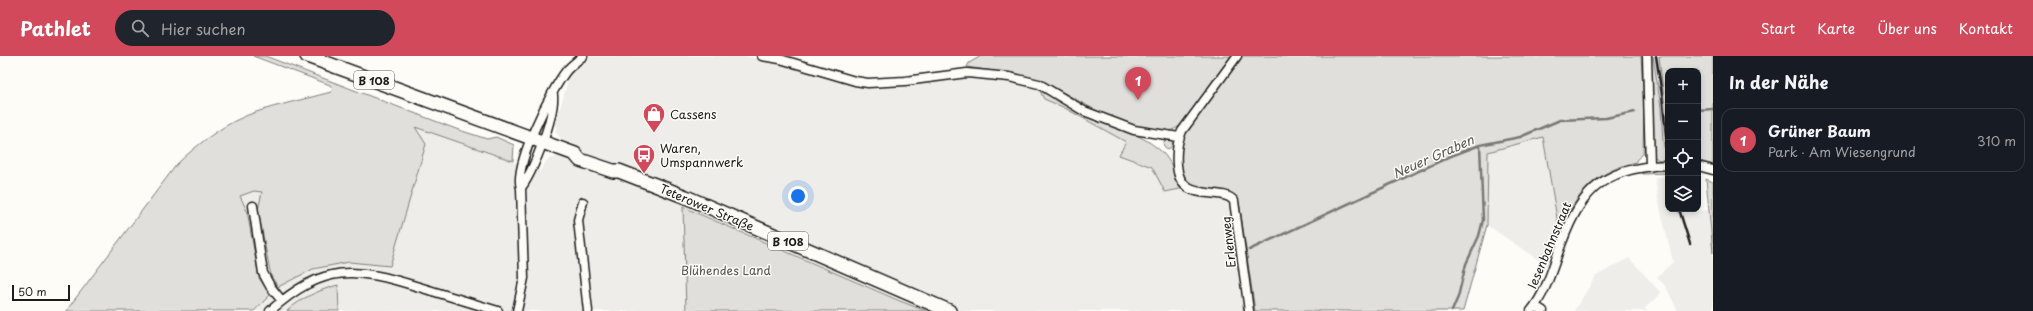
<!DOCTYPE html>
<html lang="de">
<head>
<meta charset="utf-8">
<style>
  body { margin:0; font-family:"Playpen Sans",sans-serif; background:#20242c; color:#f1f3f6 }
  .controls { position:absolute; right:12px; top:12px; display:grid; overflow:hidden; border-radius:8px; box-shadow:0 2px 6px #0003 }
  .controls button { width:36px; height:36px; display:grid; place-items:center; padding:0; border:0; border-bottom:1px solid #363941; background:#171b24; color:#f1f3f6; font:20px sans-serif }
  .scale { position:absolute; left:12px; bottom:10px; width:58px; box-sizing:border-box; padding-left:4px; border:2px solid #1c1c1c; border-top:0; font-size:11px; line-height:14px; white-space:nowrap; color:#1c1c1c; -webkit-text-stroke:3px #fdfcf7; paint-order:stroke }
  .you { position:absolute; left:798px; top:140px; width:14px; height:14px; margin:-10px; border:3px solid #fff; border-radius:50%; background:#1a73e8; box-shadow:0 0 0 6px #1a73e833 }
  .badge { display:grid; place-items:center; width:26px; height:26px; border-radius:50%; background:#d1495b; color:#fff; font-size:13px; font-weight:700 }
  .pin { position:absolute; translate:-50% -33px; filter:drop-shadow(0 1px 2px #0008) }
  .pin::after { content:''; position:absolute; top:21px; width:14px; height:12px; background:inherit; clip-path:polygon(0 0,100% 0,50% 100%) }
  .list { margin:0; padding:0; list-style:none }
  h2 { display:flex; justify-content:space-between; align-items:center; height:52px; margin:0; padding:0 16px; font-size:17px }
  h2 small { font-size:13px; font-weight:400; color:#9ea1a6 }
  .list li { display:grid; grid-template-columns:26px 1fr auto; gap:12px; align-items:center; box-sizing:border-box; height:64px; margin:0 8px 8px; padding:0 8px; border:1px solid #363941; border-radius:12px }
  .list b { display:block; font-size:15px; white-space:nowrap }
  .list p { margin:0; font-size:13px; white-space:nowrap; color:#9ea1a6 }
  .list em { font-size:13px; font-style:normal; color:#9ea1a6 }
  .icon { flex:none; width:22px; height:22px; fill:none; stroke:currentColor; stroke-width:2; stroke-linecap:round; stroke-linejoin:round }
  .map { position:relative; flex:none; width:1713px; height:255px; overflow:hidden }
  header { display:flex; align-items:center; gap:24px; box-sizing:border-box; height:56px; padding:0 20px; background:#d1495b; color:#fff }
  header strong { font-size:19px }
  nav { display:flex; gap:22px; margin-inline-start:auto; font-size:14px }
  .search { width:280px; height:36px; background:#20242c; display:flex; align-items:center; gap:10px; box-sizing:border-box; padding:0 14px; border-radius:22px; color:#9ea1a6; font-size:15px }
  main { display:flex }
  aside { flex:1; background:#171b24 }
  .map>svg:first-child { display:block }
</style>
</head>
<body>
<header>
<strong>Pathlet</strong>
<div class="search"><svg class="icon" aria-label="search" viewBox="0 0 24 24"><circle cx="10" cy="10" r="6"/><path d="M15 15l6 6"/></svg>Hier suchen</div>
<nav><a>Start</a><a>Karte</a><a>Über uns</a><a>Kontakt</a></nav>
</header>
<main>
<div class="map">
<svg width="1713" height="255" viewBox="0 0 1713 255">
  <rect width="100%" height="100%" fill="#fdfcf7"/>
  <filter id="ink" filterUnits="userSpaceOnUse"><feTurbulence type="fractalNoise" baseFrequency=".025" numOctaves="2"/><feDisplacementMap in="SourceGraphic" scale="8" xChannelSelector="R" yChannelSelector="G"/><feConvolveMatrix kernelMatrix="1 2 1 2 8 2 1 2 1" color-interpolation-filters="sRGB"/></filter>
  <g filter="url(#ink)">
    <path fill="#eeede9" d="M588 0H743L780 6 855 28 880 30 967 20 1009 24 1038 31 1044 43 1063 51 1127 86 1119 99 1152 111 1165 136 1185 132 1227 143 1232 149 1244 255H926L684 151 686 255H75L350 48 540 115 547 104 556 101 563 84 556 77V66L568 25 566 23Z
      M1653 0H1659L1666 53 1668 115 1663 84 1661 52Z
      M1543 81 1559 180 1549 211 1487 169 1488 96Z
      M1668 120V153H1689V156L1709 154 1713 197V255H1678L1666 231 1657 221 1673 206 1658 143 1655 122Z
      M1629 202 1661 237 1644 253 1648 255H1574L1596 220Z"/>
    <path fill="#e0dfdb" stroke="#7e7e7c" d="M253 0H265L456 73 487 83 496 81 514 89 513 105 415 71 426 88 390 210 349 206 313 213 278 231 271 220 258 154 262 136 254 135 240 140 247 155 259 222 270 239 254 255H66L177 108C200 86 226 66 256 56 280 48 306 43 331 36L333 33 330 29Z
      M981 0H1231L1182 68C1149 98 1071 35 1037 24 1015 17 990 15 967 11L969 7Z
      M1241 0H1641L1644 50 1643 98 1636 104V106C1595 116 1573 138 1560 180L1543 81 1488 96 1487 169 1463 255H1255L1240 152C1239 147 1238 142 1234 139 1227 134 1217 136 1210 135 1176 131 1175 103 1184 77Z
      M1650 0H1653L1661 52 1663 84 1666 104H1659L1653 100Z
      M1659 0H1713V109L1698 105V15H1668V81Z
      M1038 31C1053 37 1065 49 1080 56 1107 70 1138 74 1162 96 1172 106 1176 121 1185 132L1165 136 1152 111 1119 99 1126 86 1063 51 1044 43Z
      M1163.5 88a4.5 4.5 0 1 1 9 0a4.5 4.5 0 1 1-9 0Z
      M1668 113V117L1643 118 1641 116Z
      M1706 123 1713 126V197Z
      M683 151 900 245 926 255H686Z
      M338 229 339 255H287C301 242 319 234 338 229Z"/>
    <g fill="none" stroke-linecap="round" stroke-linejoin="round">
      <path stroke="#797876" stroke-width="2.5" d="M1698 54 1713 53
        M1249 194 1451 100 1480 89 1520 81 1560 64 1606 62 1635 56
        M1452 255 1458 241 1466 208 1479 180 1483 164 1480 89"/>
      <g stroke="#1c1c1c" stroke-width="11">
        <path id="street" d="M762 0 780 3 855 25 868 27 905 25 967 17 1009 21 1039 28 1084 55 1134 74 1179 81
          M1237 0 1182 75C1177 86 1176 97 1177 109 1180 150 1221 129 1234 145L1249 255
          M1647 0 1650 109
          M1698 110 1713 114
          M521 132C534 114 555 60 553 39
          M583 146 578 164 588 255
          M253 150 263 217 270 230 282 245
          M1535 250 1543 255
          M270 255C324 207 355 211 419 231 446 239 472 247 498 255
          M517 255 524 222 521 132C513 110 552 32 567 14 572 9 578 4 583 0
          M1531 255C1544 239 1550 220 1557 200 1579 137 1598 112 1668 109"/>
      </g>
      <g stroke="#1c1c1c" stroke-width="16">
        <path id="primary" d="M307 0 575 98 580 104 613 115H619L686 141 949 255"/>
      </g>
      <use href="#street" stroke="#fdfcf7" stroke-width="8"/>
      <use href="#primary" stroke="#fdfcf7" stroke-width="13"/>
      <path stroke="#1c1c1c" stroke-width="2.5" d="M1656 0 1662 39 1668 100
        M1679 153 1690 188"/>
    </g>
  </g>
  <defs>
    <g id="shop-pin" transform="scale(1.15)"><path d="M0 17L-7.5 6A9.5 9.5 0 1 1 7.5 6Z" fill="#d1495b" stroke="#fdfcf7"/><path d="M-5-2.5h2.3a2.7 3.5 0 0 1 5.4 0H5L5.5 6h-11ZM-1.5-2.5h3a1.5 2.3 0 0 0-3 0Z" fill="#fff"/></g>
    <g id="bus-pin" transform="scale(1.15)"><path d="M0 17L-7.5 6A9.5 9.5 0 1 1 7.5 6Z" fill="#d1495b" stroke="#fdfcf7"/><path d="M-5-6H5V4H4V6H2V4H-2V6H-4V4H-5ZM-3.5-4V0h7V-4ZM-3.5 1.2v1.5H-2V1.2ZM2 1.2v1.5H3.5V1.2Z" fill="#fff"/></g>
  </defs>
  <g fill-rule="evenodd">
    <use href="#shop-pin" x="654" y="58"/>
    <use href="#bus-pin" x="644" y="99"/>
  </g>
  <g text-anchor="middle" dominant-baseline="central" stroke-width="3" stroke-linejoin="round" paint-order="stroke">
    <g fill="#fdfcf7" stroke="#605f5e" stroke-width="1">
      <rect x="354" y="15" width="40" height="18" rx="3"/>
      <rect x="768" y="176" width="40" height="18" rx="3"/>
    </g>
    <g font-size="11" font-weight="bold" fill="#1c1c1c">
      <text x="374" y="24">B 108</text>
      <text x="788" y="185">B 108</text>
    </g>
    <g font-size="12" fill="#1c1c1c" stroke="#fdfcf7" text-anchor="start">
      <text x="670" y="58">Cassens</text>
      <text x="660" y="92">Waren,<tspan x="660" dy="14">Umspannwerk</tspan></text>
    </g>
    <g font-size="12" fill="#1c1c1c" stroke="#fdfcf7">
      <text transform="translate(707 151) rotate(23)">Teterower Straße</text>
      <text transform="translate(1228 186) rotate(-96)">Erlenweg</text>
      <text transform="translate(1549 189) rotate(-67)">Iesenbahnstraat</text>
    </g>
    <g font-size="12" fill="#575655" stroke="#fdfcf7">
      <text x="726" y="214">Blühendes Land</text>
    </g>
    <g font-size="13" font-style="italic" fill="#5a5a58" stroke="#fdfcf7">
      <text transform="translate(1433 100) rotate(-24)">Neuer Graben</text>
    </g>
  </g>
</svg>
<div class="controls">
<button>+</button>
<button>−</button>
<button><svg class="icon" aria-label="locate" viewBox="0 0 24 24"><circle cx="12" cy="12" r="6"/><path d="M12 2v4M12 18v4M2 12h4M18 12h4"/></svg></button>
<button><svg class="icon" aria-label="layers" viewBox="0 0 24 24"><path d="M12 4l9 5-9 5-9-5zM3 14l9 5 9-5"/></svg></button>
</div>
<div class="scale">50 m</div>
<div class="you"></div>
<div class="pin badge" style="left:1138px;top:44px">1</div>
</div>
<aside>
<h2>In der Nähe<small></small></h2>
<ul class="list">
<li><span class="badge">1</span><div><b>Grüner Baum</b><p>Park · Am Wiesengrund</p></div><em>310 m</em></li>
</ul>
</aside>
</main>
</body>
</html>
